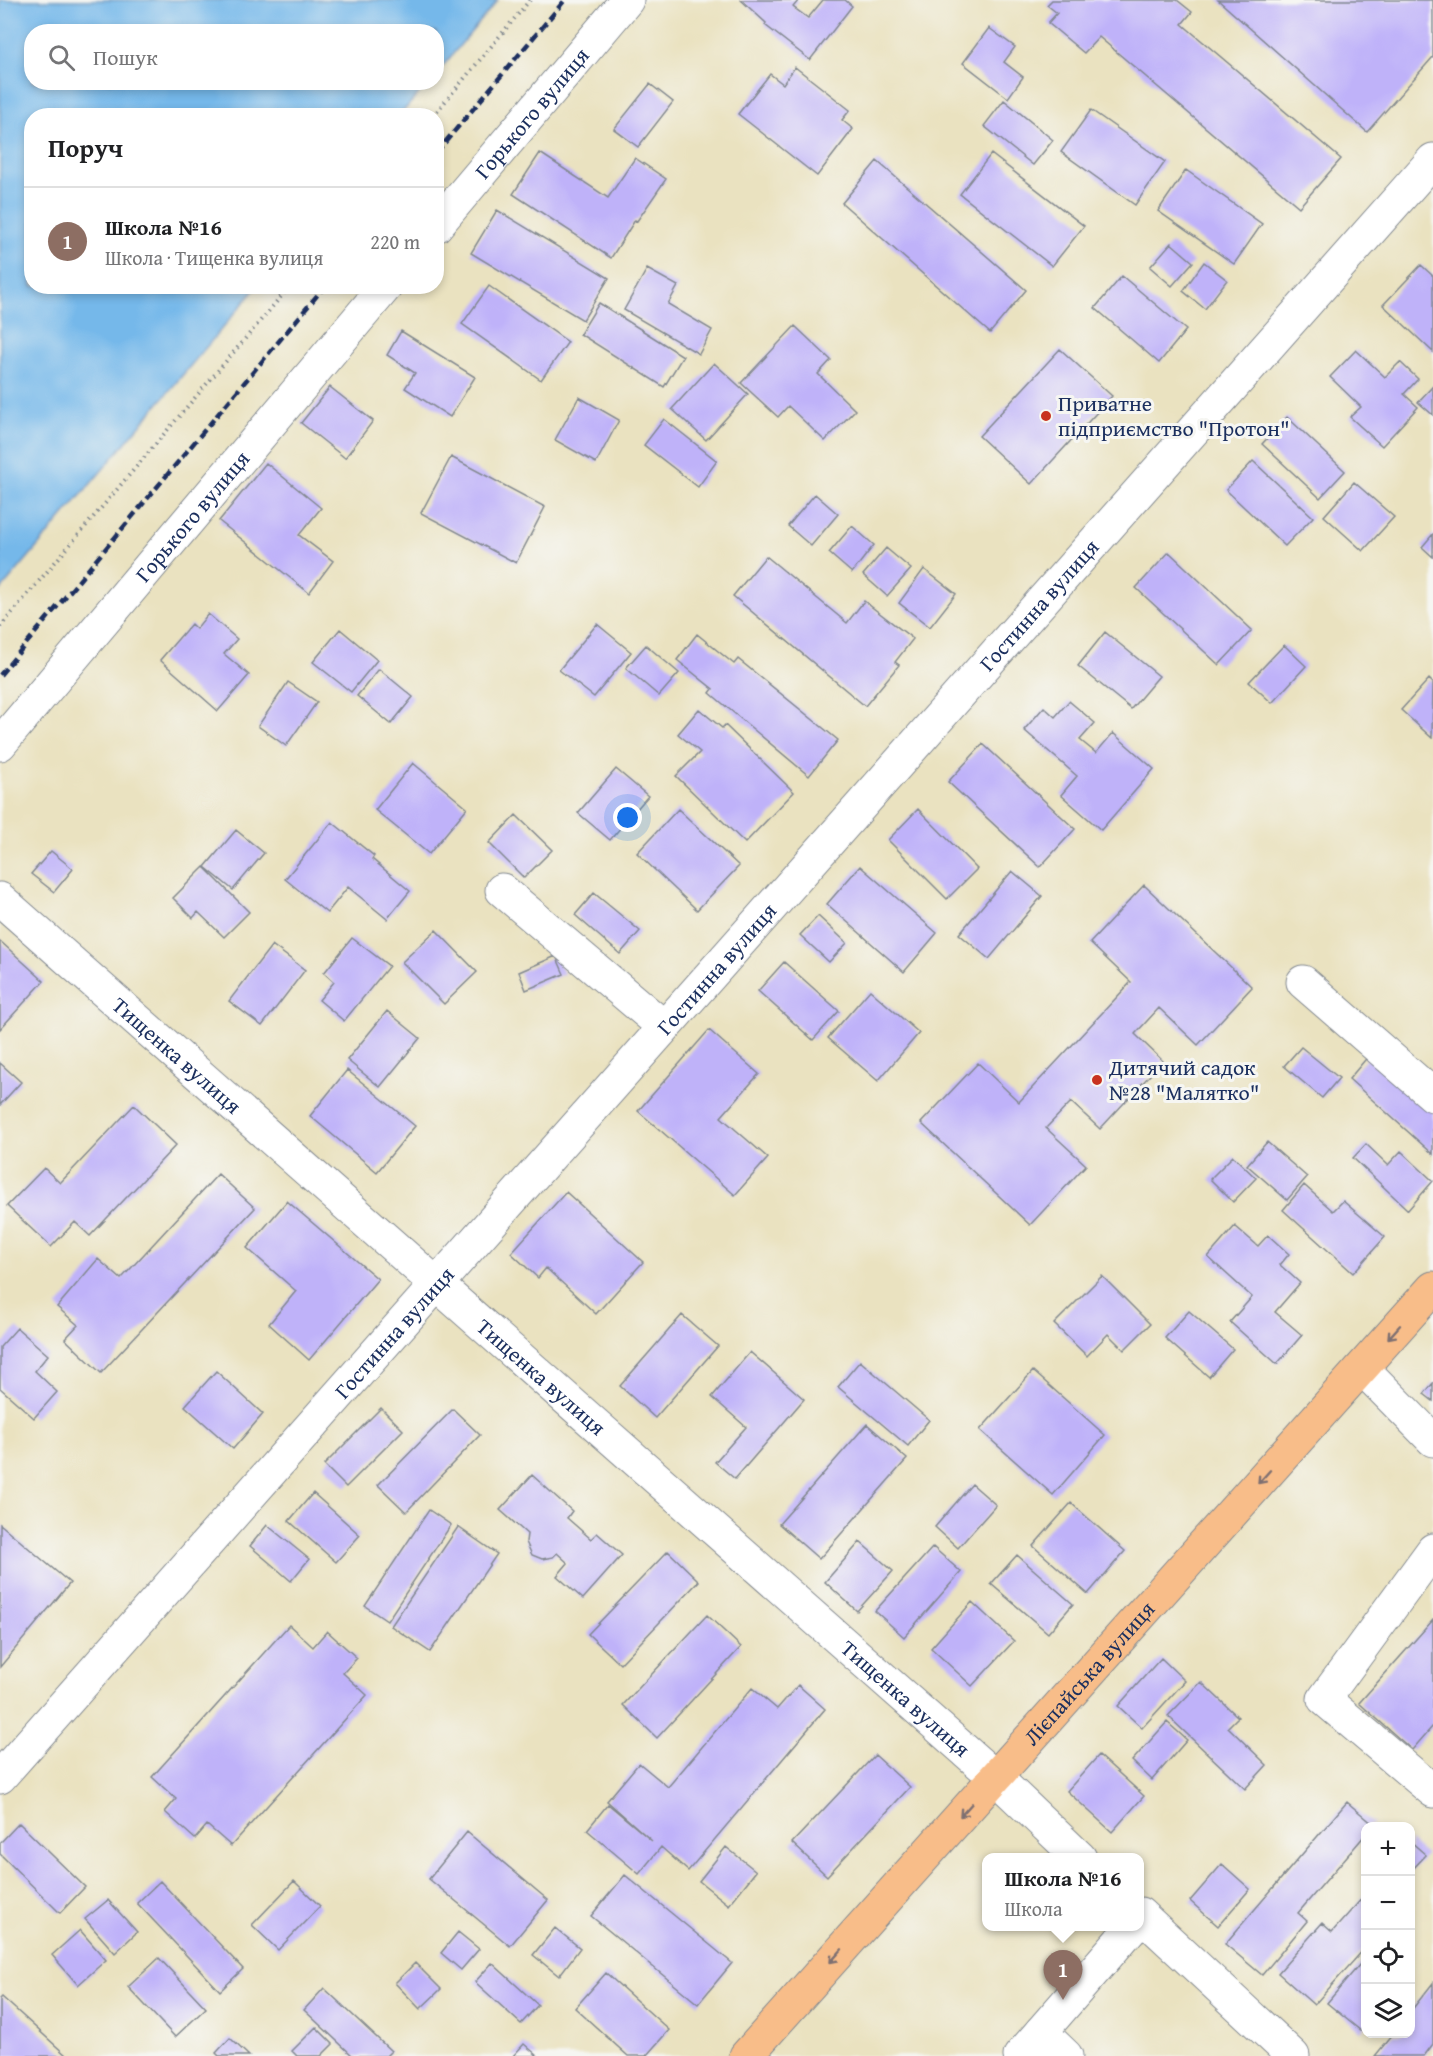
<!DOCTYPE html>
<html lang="uk">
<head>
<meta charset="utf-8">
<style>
  body { margin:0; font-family:"Gentium Book Plus",serif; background:#f2f2f2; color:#202124 }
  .controls { position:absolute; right:18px; bottom:18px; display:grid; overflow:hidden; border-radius:12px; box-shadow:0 3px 9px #0003 }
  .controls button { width:54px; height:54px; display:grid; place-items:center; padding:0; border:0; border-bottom:2px solid #e0e0e0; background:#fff; color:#202124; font:30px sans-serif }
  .you { position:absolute; left:628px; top:818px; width:21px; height:21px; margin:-15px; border:4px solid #fff; border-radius:50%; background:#1a73e8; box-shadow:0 0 0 9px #1a73e833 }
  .badge { display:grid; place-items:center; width:39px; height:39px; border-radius:50%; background:#c8321e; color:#fff; font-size:20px; font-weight:700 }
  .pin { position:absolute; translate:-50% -50px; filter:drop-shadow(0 2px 3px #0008) }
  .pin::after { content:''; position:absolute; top:32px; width:21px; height:18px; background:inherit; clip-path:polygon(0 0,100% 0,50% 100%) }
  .popup { position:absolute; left:982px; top:1853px; width:162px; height:78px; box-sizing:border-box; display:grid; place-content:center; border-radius:12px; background:#fff; filter:drop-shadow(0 2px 4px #0005); font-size:20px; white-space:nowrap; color:#757577 }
  .popup b { font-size:22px; color:#202124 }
  .popup::after { content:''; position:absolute; left:50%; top:100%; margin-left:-12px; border:12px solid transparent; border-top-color:#fff }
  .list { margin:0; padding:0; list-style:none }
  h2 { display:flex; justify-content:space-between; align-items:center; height:78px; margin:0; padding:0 24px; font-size:26px }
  h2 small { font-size:20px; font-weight:400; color:#757577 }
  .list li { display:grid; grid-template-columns:39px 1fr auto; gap:18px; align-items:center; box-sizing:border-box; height:108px; padding:0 24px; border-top:2px solid #e0e0e0 }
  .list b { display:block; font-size:22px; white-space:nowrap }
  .list p { margin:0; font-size:20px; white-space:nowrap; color:#757577 }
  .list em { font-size:20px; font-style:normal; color:#757577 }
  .icon { flex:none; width:33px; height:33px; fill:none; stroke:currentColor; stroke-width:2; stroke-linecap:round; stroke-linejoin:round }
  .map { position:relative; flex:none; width:1433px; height:2056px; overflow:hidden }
  .search { position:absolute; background:#fff; box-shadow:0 3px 9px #0003; left:24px; top:24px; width:420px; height:66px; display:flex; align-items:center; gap:15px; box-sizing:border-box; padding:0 21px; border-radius:24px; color:#757577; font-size:22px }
  .panel { position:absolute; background:#fff; box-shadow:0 3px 9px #0003; left:24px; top:108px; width:420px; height:186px; border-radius:24px }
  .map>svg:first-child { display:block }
</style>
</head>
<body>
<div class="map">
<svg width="1433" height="2056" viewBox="0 0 1433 2056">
  <rect width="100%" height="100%" fill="#f6f6f2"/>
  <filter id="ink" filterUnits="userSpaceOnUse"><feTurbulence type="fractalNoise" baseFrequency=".0167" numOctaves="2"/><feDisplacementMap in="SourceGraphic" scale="12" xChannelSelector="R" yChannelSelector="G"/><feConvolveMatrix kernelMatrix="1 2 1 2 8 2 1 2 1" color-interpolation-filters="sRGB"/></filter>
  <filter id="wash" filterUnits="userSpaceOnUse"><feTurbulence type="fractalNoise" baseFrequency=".008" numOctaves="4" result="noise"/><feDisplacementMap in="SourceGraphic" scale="24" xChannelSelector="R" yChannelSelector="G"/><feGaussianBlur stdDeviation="1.35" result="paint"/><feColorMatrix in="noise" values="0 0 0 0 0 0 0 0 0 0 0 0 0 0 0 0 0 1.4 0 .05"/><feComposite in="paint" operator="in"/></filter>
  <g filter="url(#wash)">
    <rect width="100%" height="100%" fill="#eae2c0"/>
    <path fill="#74b8ea" stroke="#4874a4" stroke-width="1.5" d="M0 0H498L437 73 436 32H32V82L428 83 400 115 32 116V286L257 287 0 591Z"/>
    <g id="blocks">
      <path fill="#bfb2f9" d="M741 0H799L793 7 808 18 823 0H845L852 6 810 60 765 25 766 23Z
        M1052 0H1177L1192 12 1182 24 1341 159 1299 207 1099 37 1084 53 1048 23 1057 13 1047 5Z
        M1218 0H1433V57L1367 132Z
        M989 28 1015 47 1004 62 1023 77 1008 98 963 63Z
        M795 67 850 110 842 120 853 129 817 176 738 114 770 74 783 84Z
        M650 84 673 102 638 147 614 129Z
        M1004 100 1053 140 1033 165 984 126Z
        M1091 110 1165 162 1135 205 1061 152Z
        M540 153 608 198 635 158 666 179 637 221 635 220 611 258 513 194Z
        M991 154 1084 226 1052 266 960 194Z
        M877 161 1026 290 990 333 842 203Z
        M1186 170 1262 224 1234 264 1158 211Z
        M497 210 609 278 583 320 471 253Z
        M1171 243 1193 262 1172 286 1150 267Z
        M1204 262 1227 280 1205 309 1183 291Z
        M1421 265 1433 276V352L1383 305Z
        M647 269 678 286 668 304 712 330 699 354 624 310Z
        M1122 276 1186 330 1159 363 1095 308Z
        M489 286 568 342 541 380 462 324Z
        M599 303 683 356 664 387 580 334Z
        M795 326 831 360 818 374 855 410 825 441 788 406 778 417 741 383Z
        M401 331 475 377 450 417 405 388 415 373 387 355Z
        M1060 349 1112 396 1031 484 979 436Z
        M1356 350 1385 377 1400 362 1418 379 1404 394 1418 407 1382 446 1350 417 1361 407 1330 377Z
        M714 363 748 394 706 440 672 409Z
        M1433 386V415L1418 402Z
        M330 387 373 421 345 458 301 423Z
        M579 397 619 420 596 463 555 440Z
        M1287 417 1345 471 1320 498 1262 444Z
        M664 419 717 461 698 487 644 445Z
        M451 457 545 507 516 563 421 513Z
        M1253 461 1313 517 1285 546 1226 490Z
        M266 463 321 508 299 535 333 561 309 593 219 521Z
        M1354 482 1394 517 1363 551 1324 516Z
        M815 494 838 514 811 546 788 526Z
        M852 526 874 545 852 573 829 553Z
        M1433 534V557L1422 547Z
        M886 548 911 569 887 596 863 575Z
        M1169 552 1252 630 1219 665 1136 588Z
        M766 556 847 623 864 601 913 639 895 662 899 665 865 706 733 596Z
        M924 569 956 594 930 627 899 603Z
        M208 614 237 639 224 654 249 675 218 711 160 660 191 624 196 629Z
        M597 624 631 652 594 697 559 670Z
        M340 629 377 660 351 692 313 662Z
        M1105 632 1159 676 1131 709 1078 666Z
        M697 634 734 664 738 659 838 740 809 776 710 693 713 689 677 660Z
        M646 645 679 673 659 696 626 668Z
        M1284 645 1306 666 1272 703 1249 682Z
        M379 669 413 697 391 724 357 696Z
        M1429 679 1433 683 1432 738 1401 710Z
        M288 682 317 702 286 746 258 726Z
        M1069 701 1095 723 1080 740 1096 753 1113 733 1154 769 1101 830 1061 795 1077 776 1024 730 1044 707 1055 717Z
        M699 709 722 728 725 725 794 792 745 843 676 776 700 752 678 734Z
        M983 744 1075 829 1040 867 948 782Z
        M413 763 467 808 429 854 375 810Z
        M616 769 648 796 610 840 578 813Z
        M678 809 739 866 697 910 637 853Z
        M918 809 977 869 947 899 888 840Z
        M516 815 552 850 524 878 489 843Z
        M332 822 374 856 372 859 410 891 387 919 348 887 327 913 285 879Z
        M236 830 264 853 233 890 205 867Z
        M51 851 73 869 54 892 31 874Z
        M860 866 937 933 904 972 827 904Z
        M204 867 249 912 224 937 198 912 193 918 173 898Z
        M1012 871 1042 896 989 959 959 934Z
        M1144 885 1252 987 1198 1045 1159 1008 1135 1034 1163 1061 1100 1129 1071 1102 1046 1128 1086 1165 1030 1225 921 1123 978 1063 1019 1102 1131 982 1090 943Z
        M594 893 640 931 620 954 575 915Z
        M818 916 847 943 829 962 800 935Z
        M436 930 477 972 444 1004 402 962Z
        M352 938 389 966 344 1021 319 1000 334 982 324 973Z
        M0 941 44 981 0 1029Z
        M272 945 305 970 262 1026 229 1001Z
        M556 956 564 974 526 990 519 972Z
        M784 962 839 1011 813 1040 758 991Z
        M870 990 919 1033 878 1081 828 1038Z
        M387 1011 420 1038 380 1087 347 1060Z
        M709 1030 759 1074 721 1117 768 1158 735 1195 638 1111Z
        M1301 1047 1339 1078 1322 1098 1284 1066Z
        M1370 1054 1433 1110V1154L1349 1079Z
        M0 1063 21 1082 0 1105Z
        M347 1070 415 1126 377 1172 310 1116Z
        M134 1105 176 1145 90 1236 75 1222 51 1247 7 1206 44 1168 60 1183Z
        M1267 1142 1307 1177 1287 1200 1247 1165Z
        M1366 1144 1388 1165 1401 1151 1433 1181 1408 1210 1353 1158Z
        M1233 1156 1256 1178 1233 1202 1210 1179Z
        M218 1174 255 1208 101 1373 65 1339 78 1325 57 1307 98 1259 121 1279Z
        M1304 1185 1333 1211 1343 1201 1385 1237 1353 1273 1283 1210Z
        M566 1192 643 1262 596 1314 546 1268 538 1278 511 1253Z
        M287 1201 378 1279 309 1360 269 1324 296 1291 247 1248Z
        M1235 1226 1258 1246 1268 1235 1289 1254 1280 1265 1300 1283 1275 1312 1302 1335 1277 1364 1230 1322 1252 1297 1208 1257Z
        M1102 1276 1150 1324 1124 1350 1108 1334 1087 1356 1054 1324Z
        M1189 1311 1233 1349 1209 1377 1165 1338Z
        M682 1315 718 1346 655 1418 620 1386Z
        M17 1328 48 1355 35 1371 57 1392 34 1418 0 1388V1347Z
        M750 1352 804 1399 735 1479 715 1462 746 1427 712 1397Z
        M860 1361 929 1420 908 1446 838 1387Z
        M216 1371 263 1414 233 1449 185 1406Z
        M1033 1371 1105 1435 1053 1495 980 1430Z
        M1433 1383V1401L1424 1394Z
        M381 1408 403 1430 346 1487 324 1465Z
        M453 1409 480 1435 406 1512 378 1485Z
        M867 1424 907 1459 819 1559 779 1524Z
        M532 1475 572 1511 567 1518 591 1539 597 1533 622 1555 583 1599 557 1576 568 1563 557 1553 553 1557 542 1559 532 1555 526 1542 527 1534 500 1510Z
        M972 1484 996 1505 958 1548 935 1527Z
        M313 1493 360 1535 336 1562 289 1521Z
        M1071 1503 1125 1551 1088 1594 1033 1546Z
        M429 1510 451 1525 387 1621 365 1606Z
        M0 1524 70 1583 0 1667Z
        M267 1525 309 1559 291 1581 250 1546Z
        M458 1527 497 1554 430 1652 391 1626Z
        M860 1542 893 1571 857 1611 825 1582Z
        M933 1547 961 1572 904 1637 875 1611Z
        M668 1551 699 1581 620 1664 588 1634Z
        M1017 1555 1073 1604 1048 1633 991 1584Z
        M972 1602 1014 1641 972 1686 931 1648Z
        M707 1615 741 1647 657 1738 623 1705Z
        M1433 1620V1726L1412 1750 1359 1703Z
        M289 1625 313 1647 327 1631 357 1658 343 1673 367 1695 231 1846 207 1825 195 1839 165 1812 176 1799 152 1777Z
        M1161 1658 1185 1681 1142 1728 1118 1706Z
        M1201 1682 1238 1717 1228 1727 1267 1765 1245 1789 1168 1716Z
        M798 1685 825 1709 688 1871 661 1847 639 1874 587 1830 608 1804 652 1841 607 1801 639 1763 668 1787 752 1688 777 1709Z
        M1167 1722 1187 1740 1152 1780 1132 1761Z
        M875 1755 910 1787 827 1876 792 1843Z
        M1099 1755 1144 1796 1112 1832 1067 1791Z
        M1347 1802 1374 1825 1366 1826V1834L1298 1913 1307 1921 1262 1975 1225 1944Z
        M19 1823 85 1887 60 1913 0 1854V1843Z
        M467 1832 548 1900 510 1946 429 1879Z
        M1410 1841 1426 1855 1410 1872Z
        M726 1847 756 1871 729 1905 699 1881Z
        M1222 1864 1250 1889 1218 1926 1190 1901Z
        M625 1875 732 1963 698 2004 591 1916Z
        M160 1881 243 1969 220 1991 137 1903Z
        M294 1881 320 1906 278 1950 252 1925Z
        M1366 1894V1947L1314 2005 1278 1973 1322 1923 1332 1932Z
        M108 1900 137 1932 115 1953 85 1919Z
        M555 1928 580 1948 559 1976 533 1955Z
        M80 1930 106 1960 78 1985 52 1955Z
        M458 1932 479 1949 461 1970 441 1953Z
        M1366 1957V2026L1361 2031 1327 2003Z
        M159 1958 206 2008 175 2037 128 1987Z
        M415 1963 441 1989 420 2009 395 1983Z
        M492 1963 538 2005 521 2024 475 1982Z
        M606 1973 669 2030 646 2056H628L575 2008Z
        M1433 1983V2044L1424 2056H1375L1393 2034H1410V2012Z
        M324 1988 391 2051 386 2056H353L304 2010Z
        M2 1997 67 2056H0V1999Z
        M316 2027 333 2044 321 2056H297L292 2051Z
        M230 2038 249 2056H219L216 2053Z
        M524 2044 538 2056H513Z"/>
    </g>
  </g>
  <g filter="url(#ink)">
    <use href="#blocks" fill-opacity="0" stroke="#82888f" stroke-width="1.5"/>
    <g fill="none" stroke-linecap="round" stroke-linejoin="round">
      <g stroke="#82888f" stroke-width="35">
        <g id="minor">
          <path id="s1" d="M436 226 627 0"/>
          <path id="s2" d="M0 744 386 286"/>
          <path d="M502 890 664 1027"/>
          <path id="s3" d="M0 899 995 1777 1080 1858"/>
          <path d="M1303 982 1433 1095"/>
          <path d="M1362 1368 1433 1440"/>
          <path d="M1433 1550 1324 1699 1433 1791"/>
          <path id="s4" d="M0 1777 1433 160"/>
          <path d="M1140 1914 1293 2056"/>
          <path d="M1041 2032 1066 2056"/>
          <path d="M1020 2056 1133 1926"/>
        </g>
      </g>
      <g stroke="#82888f" stroke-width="35">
        <g id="major">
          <path id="s5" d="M746 2056 1433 1288"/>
        </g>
      </g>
      <path stroke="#82888f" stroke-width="4" stroke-dasharray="1.5 4.5" stroke-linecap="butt" d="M433 116 530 0
        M0 627 290 286"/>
      <use href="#minor" stroke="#fff" stroke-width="33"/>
      <use href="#major" stroke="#f8bd89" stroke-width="33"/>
      <path stroke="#1b2f5e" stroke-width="4.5" stroke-dasharray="9 4.5" stroke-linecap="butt" d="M436 153 565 0
        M0 675 325 286"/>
    </g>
    <defs><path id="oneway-shaft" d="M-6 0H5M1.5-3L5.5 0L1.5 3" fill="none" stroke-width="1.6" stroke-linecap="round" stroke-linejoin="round" transform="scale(1.5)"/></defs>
    <g stroke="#7e6f71">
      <use href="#oneway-shaft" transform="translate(1394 1332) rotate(132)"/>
      <use href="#oneway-shaft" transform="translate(1264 1477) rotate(132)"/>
      <use href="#oneway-shaft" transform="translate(966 1810) rotate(132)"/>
      <use href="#oneway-shaft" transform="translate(836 1956) rotate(132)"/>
    </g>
  </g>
  <g fill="#c8321e" stroke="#f6f6f2" stroke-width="2">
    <circle cx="1046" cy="416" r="6"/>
    <circle cx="1097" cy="1080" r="6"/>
  </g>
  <g text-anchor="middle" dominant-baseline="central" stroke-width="6" stroke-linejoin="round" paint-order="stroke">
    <g font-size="22" fill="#1b2f5e" stroke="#f6f6f2">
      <text stroke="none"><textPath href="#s1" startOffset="148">Горького вулиця</textPath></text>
      <text stroke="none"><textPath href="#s2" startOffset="298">Горького вулиця</textPath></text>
      <text stroke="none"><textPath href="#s4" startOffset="1566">Гостинна вулиця</textPath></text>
      <text stroke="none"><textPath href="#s4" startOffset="1080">Гостинна вулиця</textPath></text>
      <text stroke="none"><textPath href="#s3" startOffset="236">Тищенка вулиця</textPath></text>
      <text stroke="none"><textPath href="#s4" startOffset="594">Гостинна вулиця</textPath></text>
      <text stroke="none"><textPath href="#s3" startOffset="722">Тищенка вулиця</textPath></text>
      <text stroke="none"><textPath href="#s5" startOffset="514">Лієпайська вулиця</textPath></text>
      <text stroke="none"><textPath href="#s3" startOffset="1208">Тищенка вулиця</textPath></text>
    </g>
    <g font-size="22" fill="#1b2f5e" stroke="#f6f6f2" text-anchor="start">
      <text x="1058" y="403">Приватне<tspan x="1058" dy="25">підприємство "Протон"</tspan></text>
      <text x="1109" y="1067">Дитячий садок<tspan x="1109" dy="25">№28 "Малятко"</tspan></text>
    </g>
  </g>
</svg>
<div class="controls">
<button>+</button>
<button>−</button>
<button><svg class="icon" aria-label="locate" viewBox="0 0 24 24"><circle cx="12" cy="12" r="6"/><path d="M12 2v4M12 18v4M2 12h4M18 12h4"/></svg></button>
<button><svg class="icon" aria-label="layers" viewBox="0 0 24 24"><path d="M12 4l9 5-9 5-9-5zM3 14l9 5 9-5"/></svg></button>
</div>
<div class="you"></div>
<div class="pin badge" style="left:1063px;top:2000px;background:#8d6e63">1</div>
<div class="popup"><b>Школа №16</b>Школа</div>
<div class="search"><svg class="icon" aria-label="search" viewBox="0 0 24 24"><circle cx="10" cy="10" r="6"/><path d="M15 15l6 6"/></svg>Пошук</div>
<section class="panel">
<h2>Поруч<small></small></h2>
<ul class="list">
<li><span class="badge" style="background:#8d6e63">1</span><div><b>Школа №16</b><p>Школа · Тищенка вулиця</p></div><em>220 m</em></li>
</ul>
</section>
</div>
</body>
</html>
